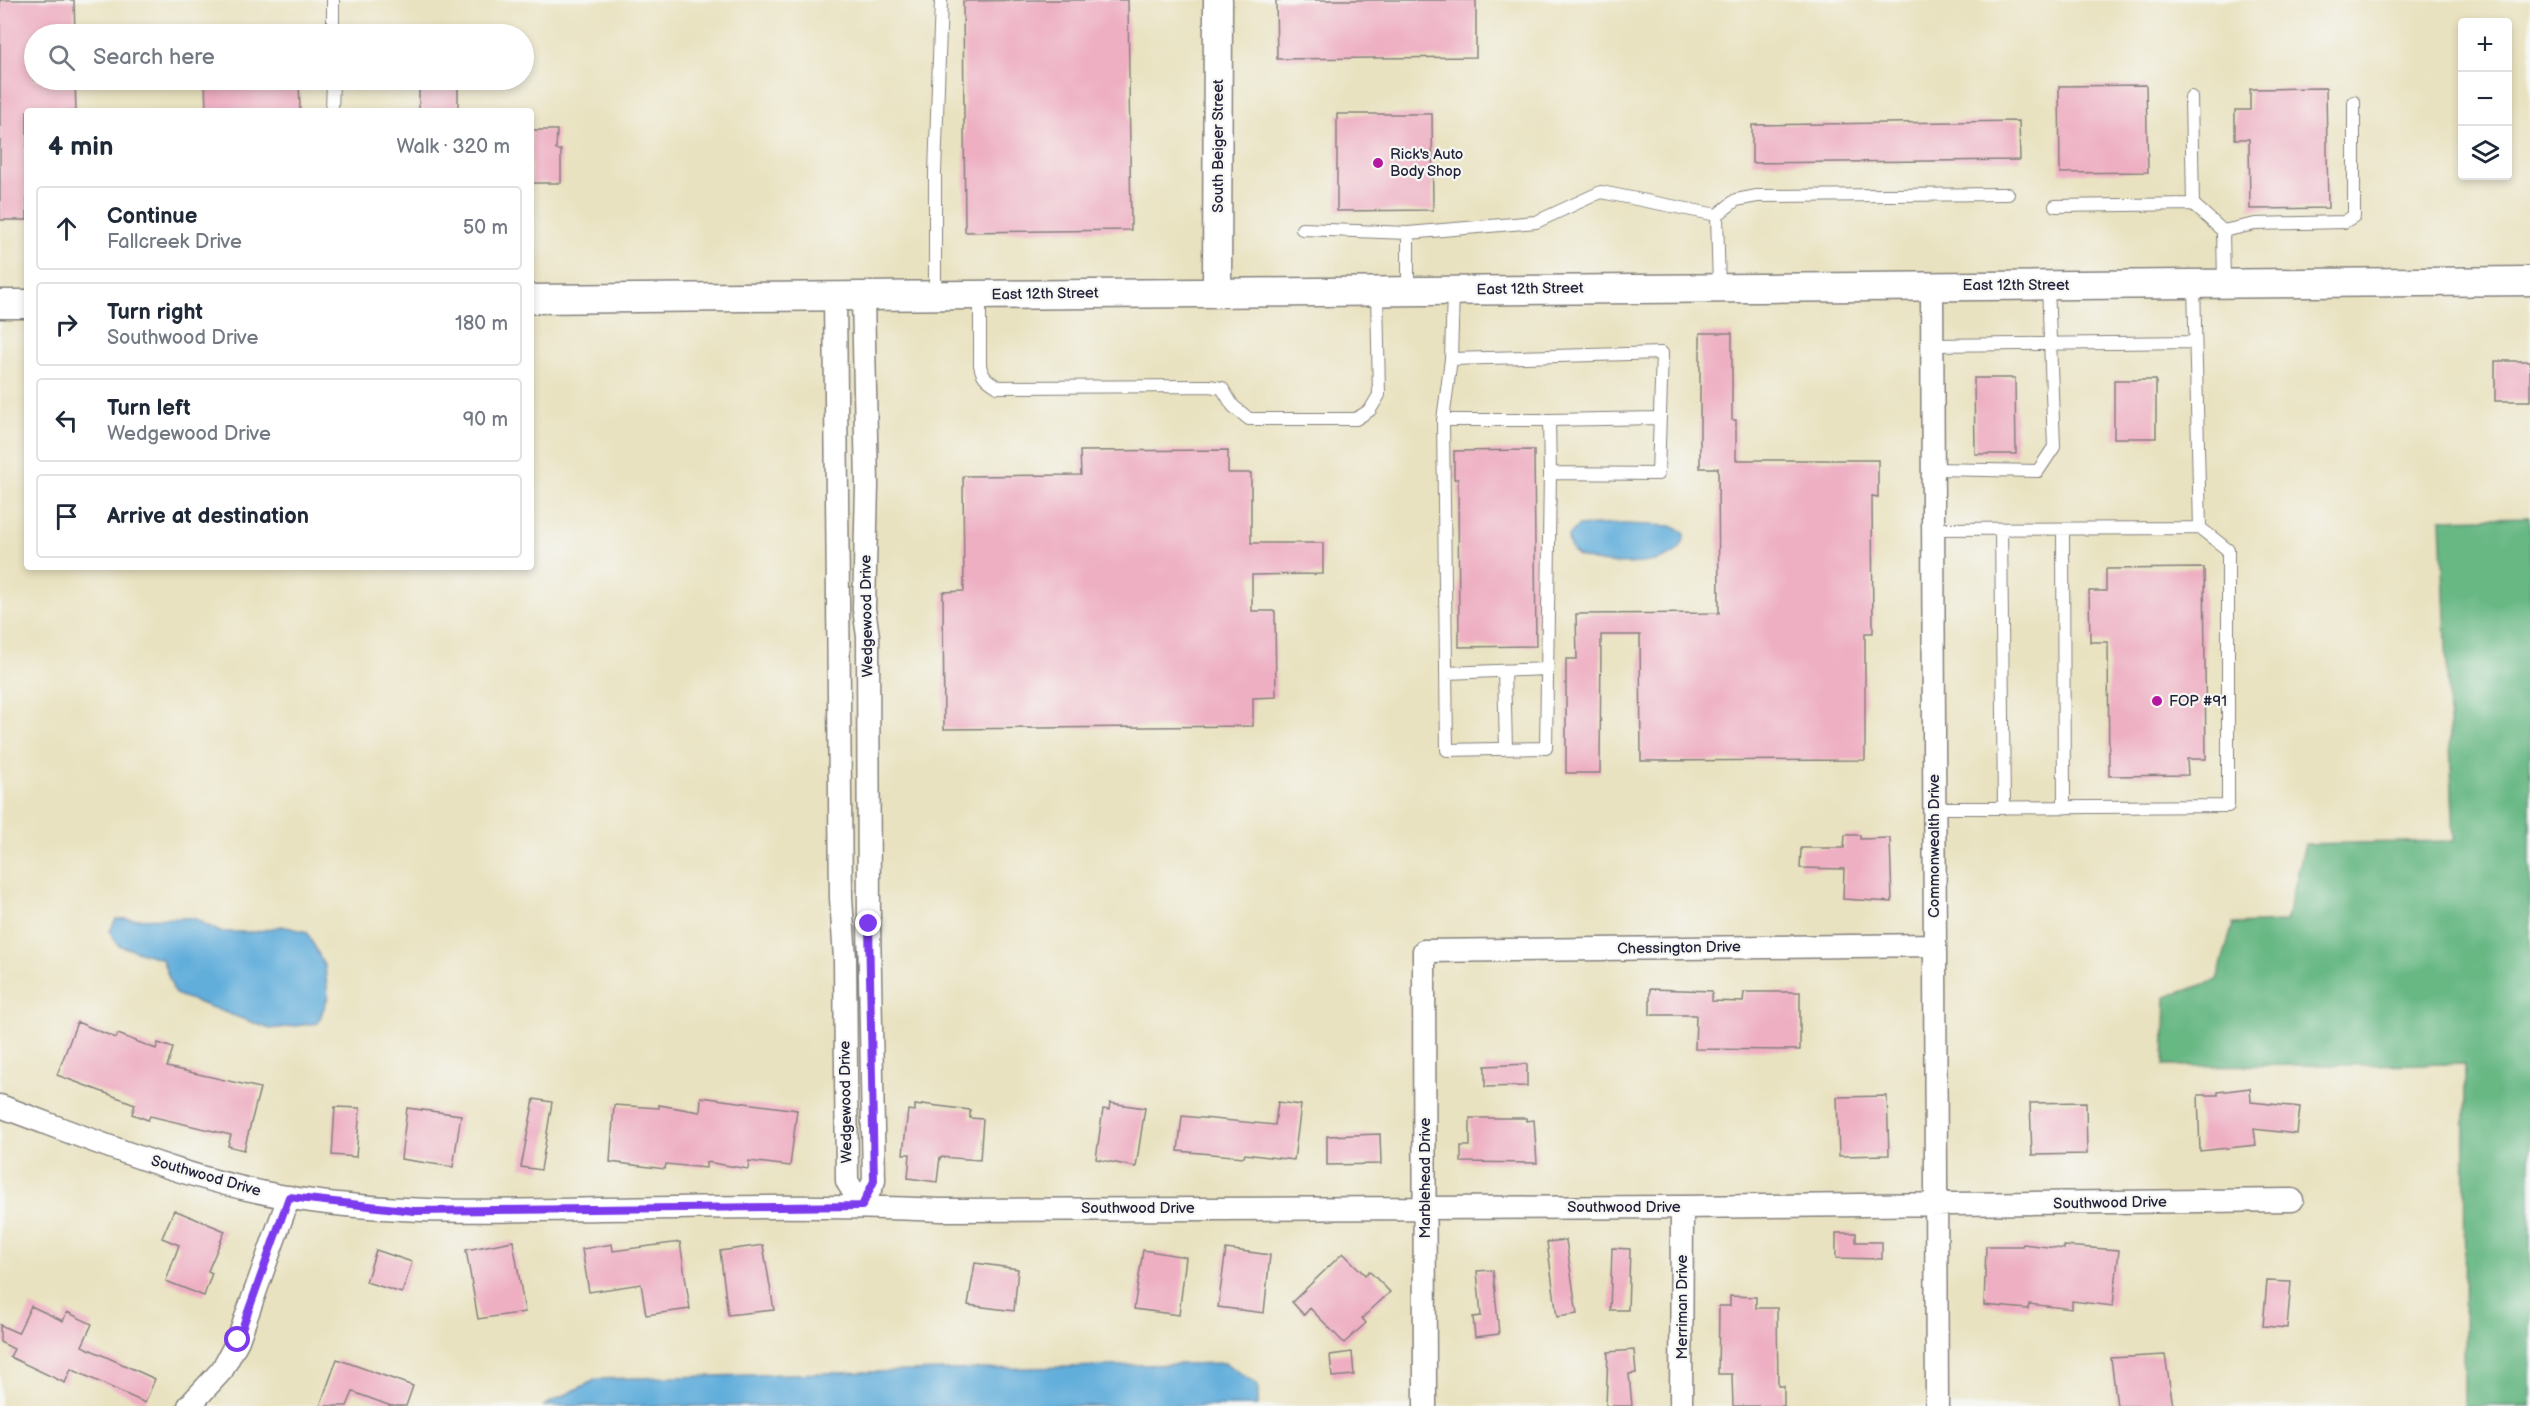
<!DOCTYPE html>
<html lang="en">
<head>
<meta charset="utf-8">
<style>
  body { margin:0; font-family:"Balsamiq Sans",sans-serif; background:#f6f6f7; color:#1f2937 }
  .controls { position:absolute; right:18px; top:18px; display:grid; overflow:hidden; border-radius:6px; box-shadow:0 3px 9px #0003 }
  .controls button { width:54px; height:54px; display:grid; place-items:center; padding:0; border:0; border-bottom:2px solid #e0e1e3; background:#fff; color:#1f2937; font:30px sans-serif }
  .stop { position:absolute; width:18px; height:18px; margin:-14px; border:4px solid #7c3aed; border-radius:50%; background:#fff }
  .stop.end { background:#7c3aed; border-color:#fff; box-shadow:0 2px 6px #0008 }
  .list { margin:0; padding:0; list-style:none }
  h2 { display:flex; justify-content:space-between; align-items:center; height:78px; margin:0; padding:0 24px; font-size:26px }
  h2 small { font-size:20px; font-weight:400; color:#747a83 }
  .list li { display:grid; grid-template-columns:39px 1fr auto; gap:18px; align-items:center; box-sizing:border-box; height:84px; margin:0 12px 12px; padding:0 12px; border:2px solid #e0e1e3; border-radius:6px }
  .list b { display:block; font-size:22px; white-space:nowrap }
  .list p { margin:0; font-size:20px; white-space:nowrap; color:#747a83 }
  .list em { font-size:20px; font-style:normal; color:#747a83 }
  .icon { flex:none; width:33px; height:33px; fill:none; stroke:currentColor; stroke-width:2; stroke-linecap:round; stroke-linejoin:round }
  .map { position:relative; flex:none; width:2530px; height:1406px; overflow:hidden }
  .search { position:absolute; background:#fff; box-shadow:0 3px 9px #0003; left:24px; top:24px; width:510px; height:66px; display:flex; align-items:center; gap:15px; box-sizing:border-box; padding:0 21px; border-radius:33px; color:#747a83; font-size:22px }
  .panel { position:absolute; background:#fff; box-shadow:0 3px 9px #0003; left:24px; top:108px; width:510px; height:462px; border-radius:6px }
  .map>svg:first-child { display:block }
</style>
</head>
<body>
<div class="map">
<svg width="2530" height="1406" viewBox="0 0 2530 1406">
  <rect width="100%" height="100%" fill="#f6f6f2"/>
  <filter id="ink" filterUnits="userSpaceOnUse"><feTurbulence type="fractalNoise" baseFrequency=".0167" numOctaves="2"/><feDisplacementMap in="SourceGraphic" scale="12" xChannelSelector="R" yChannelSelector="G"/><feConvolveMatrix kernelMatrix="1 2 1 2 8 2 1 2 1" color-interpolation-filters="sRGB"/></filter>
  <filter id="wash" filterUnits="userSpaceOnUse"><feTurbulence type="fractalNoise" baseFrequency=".008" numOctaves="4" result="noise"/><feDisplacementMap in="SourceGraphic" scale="24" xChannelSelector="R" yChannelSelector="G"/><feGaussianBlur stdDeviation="1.35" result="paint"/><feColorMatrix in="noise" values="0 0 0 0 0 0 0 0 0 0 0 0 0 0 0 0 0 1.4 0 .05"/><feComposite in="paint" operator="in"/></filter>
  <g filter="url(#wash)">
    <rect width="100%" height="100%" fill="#e9e2c0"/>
    <path fill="#68b884" stroke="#456d60" stroke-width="1.5" d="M2530 517V1406H2464L2465 1064 2164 1066 2166 997 2217 980 2233 924 2286 922 2305 844 2454 841 2441 519Z"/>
    <path fill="#62aedb" stroke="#42688b" stroke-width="1.5" d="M1624 524 1671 526 1684 532C1684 536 1684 542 1682 545 1669 569 1600 567 1579 556 1571 552 1569 545 1568 537L1578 526Z
      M193 918 220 932H255L282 926 307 932 325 967 328 997 318 1023 270 1029 175 994 162 959 118 945 110 931 116 919Z
      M1225 1363 1258 1385V1406H543L597 1379Z"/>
    <g id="blocks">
      <path fill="#eeafc2" d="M0 0H74L75 34H34V80H75L76 111H27V220H0Z
        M1036 0H1128L1131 230 965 232 963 1Z
        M1276 0H1476V57L1277 59Z
        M205 80H299L300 111H206Z
        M419 80H458V111H419Z
        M2146 85 2148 172 2060 173 2059 86Z
        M2326 88 2328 208 2250 209 2249 139H2235V110H2250V89Z
        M1337 114H1432L1433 210 1337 211Z
        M2019 121 2020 160 1752 163V125Z
        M531 130H557L556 150H561V183H531Z
        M1700 333H1732V420H1736V460H1878V497L1872 496 1873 633H1865V760L1641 761 1640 635H1601L1600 773H1566V659H1577L1576 614 1719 613 1718 468H1700Z
        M2495 361H2530V401H2495Z
        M1974 378H2015L2016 454H1975Z
        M2114 380H2156V438H2114Z
        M1228 450V473H1251V543H1323V574L1252 575V611H1275L1276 697 1253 698V726L944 729 943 592 964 591 963 476 1081 475 1080 451Z
        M1534 450 1536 646 1459 647 1458 479H1454V451Z
        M2204 568 2206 759H2187L2188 775 2109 776 2108 642H2090L2089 591H2106V569Z
        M1845 835H1860V839L1890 838 1892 902 1843 899 1844 869 1800 868 1801 848H1844Z
        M1650 989 1712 991V1001L1743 1002 1744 992H1800V1050L1695 1049 1696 1015H1650Z
        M77 1022 116 1038 118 1034 156 1049 158 1043 173 1048 167 1067 260 1088 244 1150 228 1146 231 1135 150 1116 148 1120 132 1114 135 1104 57 1075Z
        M1527 1064V1086L1485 1087V1066Z
        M2250 1088 2251 1102 2300 1107 2297 1134 2254 1129 2256 1145 2200 1151 2198 1095H2218V1092Z
        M1887 1096 1889 1155 1839 1156 1837 1097Z
        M701 1097 797 1110 790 1166 749 1161 748 1169 706 1162V1168L666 1164 665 1169 610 1162 614 1105 659 1108V1105L700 1112Z
        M534 1099 552 1102 541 1170 521 1167Z
        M1278 1102 1301 1105 1294 1160 1245 1154 1244 1157 1178 1151 1182 1116 1275 1125Z
        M2086 1102 2087 1154 2032 1155 2030 1103Z
        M1110 1103 1145 1108 1136 1167 1096 1159 1103 1109 1109 1110Z
        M922 1104 970 1110V1118L983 1119 980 1160 940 1157 937 1182 908 1178 910 1154H903L908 1110 915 1111V1105L921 1106Z
        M335 1107 360 1108 356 1157 332 1155Z
        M407 1108 461 1115 453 1167 401 1159Z
        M1470 1118H1526V1121L1534 1120 1537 1163 1461 1162V1146H1470Z
        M1380 1134 1381 1164 1327 1165V1136Z
        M174 1210 225 1231 208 1271 212 1273 204 1296 166 1281 179 1245 162 1238Z
        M1836 1233H1856V1242H1882V1259L1836 1258Z
        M1566 1240 1577 1314 1557 1317 1547 1242Z
        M513 1241 525 1312 478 1319 466 1250Z
        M680 1242 690 1309 646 1315 641 1284 589 1292 582 1249 612 1244 613 1251Z
        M2023 1244 2064 1249V1246L2119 1250 2113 1306 2072 1301V1309L2029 1304 2028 1309 1984 1305 1986 1246H2022Z
        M763 1245 774 1310 728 1315 720 1251Z
        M1612 1248 1630 1249 1628 1310H1610Z
        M1226 1249 1270 1255 1264 1313 1218 1307Z
        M376 1250 412 1262 402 1293 366 1282Z
        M1143 1250 1186 1257 1179 1315 1134 1309Z
        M1343 1253 1365 1275 1369 1271 1390 1292 1362 1318 1366 1323 1344 1343 1310 1308 1304 1315 1292 1302Z
        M975 1263 1018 1269 1014 1311 968 1305Z
        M1493 1270 1499 1334 1475 1337 1473 1317 1481 1316 1477 1271Z
        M2267 1281 2291 1282 2287 1328 2263 1326Z
        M1730 1296 1756 1297V1308H1777L1778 1386H1784V1406H1733L1732 1374H1718L1719 1306H1730Z
        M31 1306 63 1321 67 1312 92 1324 82 1346 155 1379 145 1403 71 1369 65 1383 10 1357 14 1349 0 1342V1325L18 1333Z
        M1634 1350 1636 1373 1629 1374 1632 1406H1606L1608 1352Z
        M1352 1352 1354 1375 1332 1377 1330 1355Z
        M2165 1355 2173 1406H2117L2111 1358Z
        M337 1359 413 1386 406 1406H391L353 1392 347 1406H320Z"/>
    </g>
  </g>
  <g filter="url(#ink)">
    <use href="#blocks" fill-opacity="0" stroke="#86827e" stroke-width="1.5"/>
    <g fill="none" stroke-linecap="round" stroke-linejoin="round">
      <g stroke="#86827e" stroke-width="14">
        <path id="service" d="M333 0V34
          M332 111 333 80
          M2193 204 2223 231 2224 283
          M2055 206 2193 204 2191 97
          M1717 215 1736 200 1757 196 2008 194
          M1302 229 1408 233V290
          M2223 231 2255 224 2344 222 2354 216V102
          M1408 233 1536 222 1601 192 1717 215 1719 288
          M1453 291 1451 359 1662 353 1658 474 1550 473 1549 420 1659 418
          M935 295V173L941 0
          M980 295V365C982 377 988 381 998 387L1209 386 1222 388 1233 406 1249 419H1356L1370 410 1379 395 1377 292
          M1933 345 2195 342
          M1451 359 1443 420H1549
          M1443 420 1447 750 1546 748 1550 473
          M1933 469 2038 471 2054 447 2048 285
          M1933 529 2200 528 2194 284
          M2001 529 2004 808
          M2063 529 2064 808
          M1504 671 1506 748
          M1446 673 1546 669
          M1934 808 2228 806V550L2200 528"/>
      </g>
      <g stroke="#86827e" stroke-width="25">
        <path id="minor" d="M1932 286 1937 1406
          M835 296 841 898 845 959 847 1181 862 1206
          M0 1106C101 1143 204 1187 312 1201 408 1214 503 1211 600 1209 713 1207 827 1205 941 1210L1682 1207 2292 1200
          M862 1206 874 1181 869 924 868 636 864 609 867 485 863 296
          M189 1406 222 1370 238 1340 289 1197
          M1425 1406 1424 951 1934 945
          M1681 1406 1682 1207"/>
      </g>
      <g stroke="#86827e" stroke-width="31">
        <path id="tertiary" d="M1217 292 1218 0
          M531 299 2530 281
          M0 304H27"/>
      </g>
      <use href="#service" stroke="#fff" stroke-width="12"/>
      <use href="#minor" stroke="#fff" stroke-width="22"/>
      <use href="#tertiary" stroke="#fff" stroke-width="28"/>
    </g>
  </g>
  <g fill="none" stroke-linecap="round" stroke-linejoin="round" filter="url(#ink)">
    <path stroke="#7c3aed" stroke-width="8" d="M238 1340 289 1197 414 1211 862 1206 874 1181 869 924"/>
  </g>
  <g fill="#b5179e" stroke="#f6f6f2" stroke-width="2">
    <circle cx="1378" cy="163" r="6"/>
    <circle cx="2157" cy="701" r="6"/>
  </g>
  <g text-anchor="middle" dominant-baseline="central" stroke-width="4.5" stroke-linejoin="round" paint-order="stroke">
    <g font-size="15" fill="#22223b" stroke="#f6f6f2">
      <text transform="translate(1218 146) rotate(-90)">South Beiger Street</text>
      <text x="2016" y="285">East 12th Street</text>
      <text transform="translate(1530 289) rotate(-1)">East 12th Street</text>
      <text transform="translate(1045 294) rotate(-1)">East 12th Street</text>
      <text transform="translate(867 616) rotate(-91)">Wedgewood Drive</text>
      <text transform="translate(1934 846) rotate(-90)">Commonwealth Drive</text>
      <text transform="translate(1679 948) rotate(-1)">Chessington Drive</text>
      <text transform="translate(846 1102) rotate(-91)">Wedgewood Drive</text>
      <text transform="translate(206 1176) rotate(16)">Southwood Drive</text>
      <text transform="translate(1425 1178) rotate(-90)">Marblehead Drive</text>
      <text transform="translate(2110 1203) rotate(-1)">Southwood Drive</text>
      <text x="1624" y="1207">Southwood Drive</text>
      <text x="1138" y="1208">Southwood Drive</text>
      <text transform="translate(1682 1307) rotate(-90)">Merriman Drive</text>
    </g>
    <g font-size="15" fill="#22223b" stroke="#f6f6f2" text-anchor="start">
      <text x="1390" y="154">Rick's Auto<tspan x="1390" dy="17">Body Shop</tspan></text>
      <text x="2169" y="701">FOP #91</text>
    </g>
  </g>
</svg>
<div class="controls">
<button>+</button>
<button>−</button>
<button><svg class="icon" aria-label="layers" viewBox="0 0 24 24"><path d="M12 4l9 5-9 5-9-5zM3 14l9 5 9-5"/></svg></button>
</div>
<div class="stop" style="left:238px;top:1340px"></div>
<div class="stop end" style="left:869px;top:924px"></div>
<div class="search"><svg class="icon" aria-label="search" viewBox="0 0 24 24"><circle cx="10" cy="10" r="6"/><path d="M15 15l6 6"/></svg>Search here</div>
<section class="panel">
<h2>4 min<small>Walk · 320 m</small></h2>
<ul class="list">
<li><svg class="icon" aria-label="ahead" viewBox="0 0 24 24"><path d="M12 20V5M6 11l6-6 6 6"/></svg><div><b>Continue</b><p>Fallcreek Drive</p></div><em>50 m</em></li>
<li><svg class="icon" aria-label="right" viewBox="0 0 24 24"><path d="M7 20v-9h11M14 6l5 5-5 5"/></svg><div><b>Turn right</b><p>Southwood Drive</p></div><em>180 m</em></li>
<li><svg class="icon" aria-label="left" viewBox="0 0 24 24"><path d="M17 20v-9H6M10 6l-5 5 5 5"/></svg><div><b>Turn left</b><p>Wedgewood Drive</p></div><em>90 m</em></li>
<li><svg class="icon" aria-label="arrive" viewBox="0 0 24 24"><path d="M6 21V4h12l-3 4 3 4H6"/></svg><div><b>Arrive at destination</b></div></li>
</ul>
</section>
</div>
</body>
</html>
